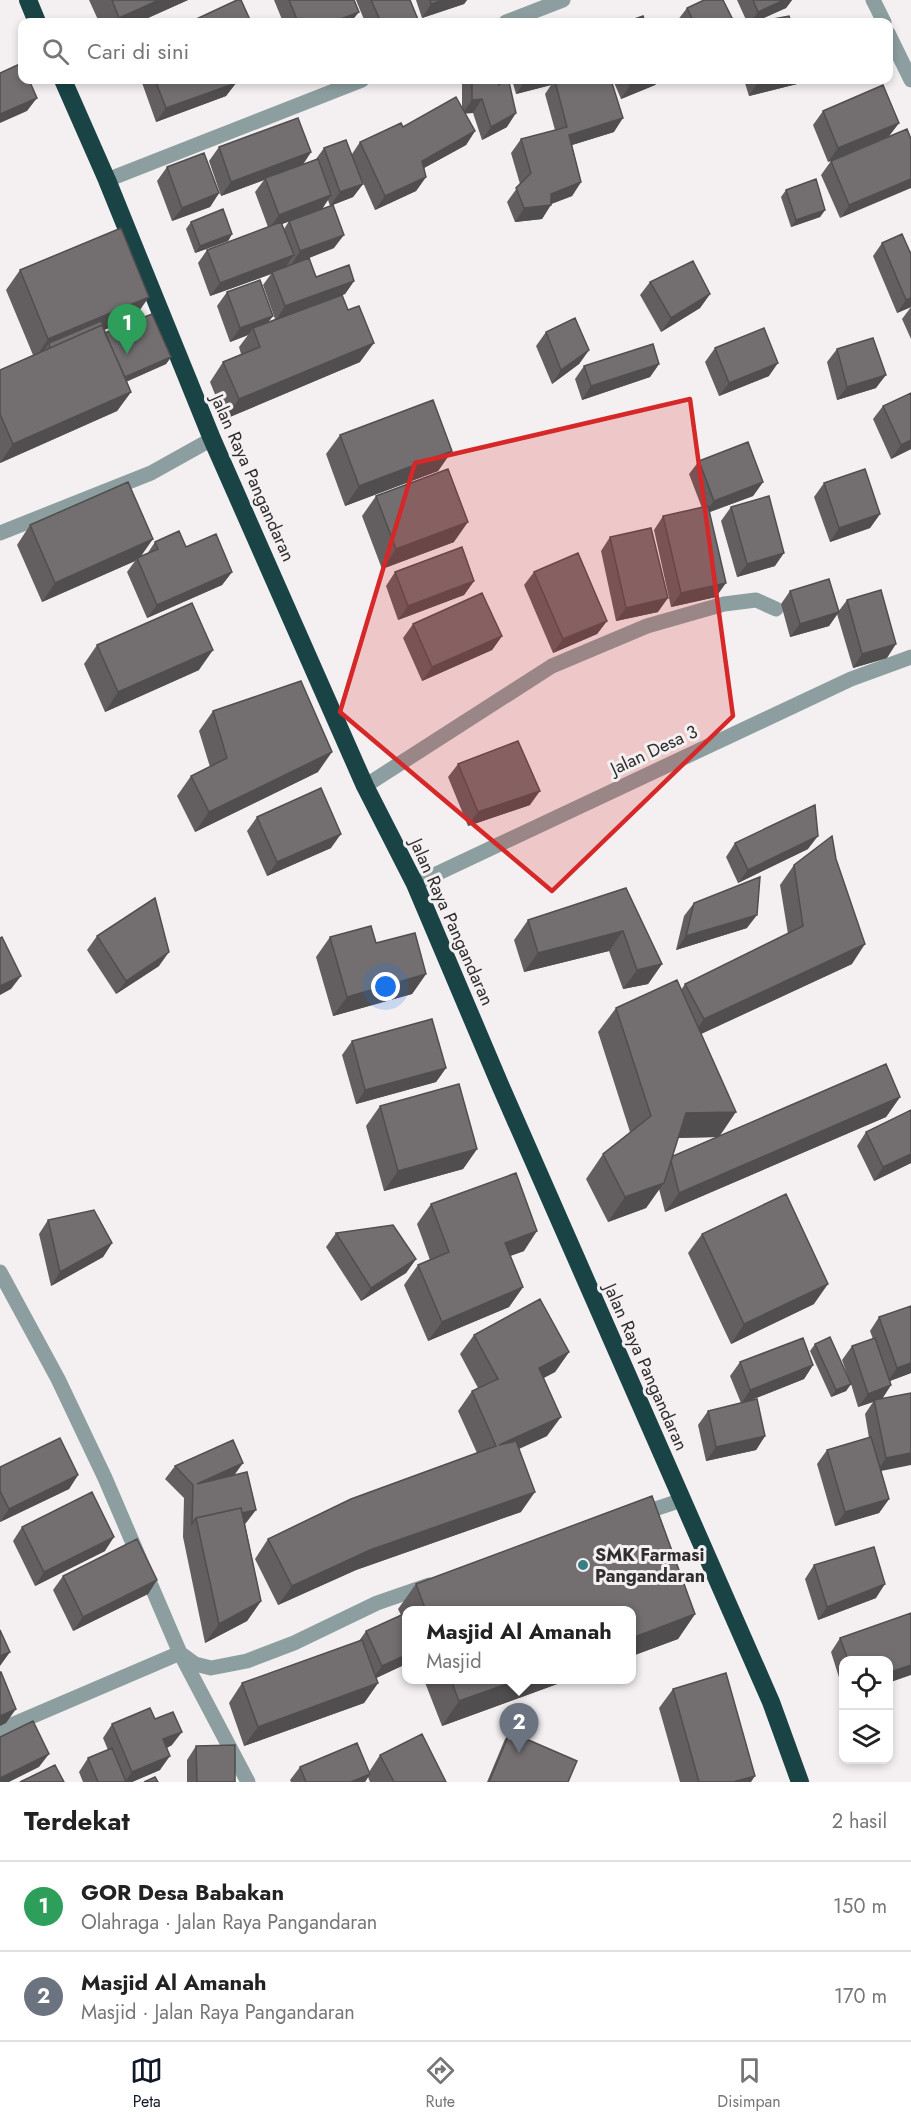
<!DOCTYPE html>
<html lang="id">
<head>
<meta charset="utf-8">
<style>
  body { margin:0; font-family:Jost,sans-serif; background:#f2f2f2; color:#222 }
  .controls { position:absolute; right:18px; bottom:18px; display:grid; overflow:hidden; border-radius:12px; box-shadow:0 3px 9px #0003 }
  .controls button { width:54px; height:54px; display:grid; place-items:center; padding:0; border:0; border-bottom:2px solid #e0e0e0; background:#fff; color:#222; font:30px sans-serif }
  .you { position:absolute; left:386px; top:987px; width:21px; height:21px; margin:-15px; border:4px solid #fff; border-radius:50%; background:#1a73e8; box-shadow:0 0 0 9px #1a73e833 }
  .badge { display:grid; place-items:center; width:39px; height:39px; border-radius:50%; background:#111827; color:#fff; font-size:20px; font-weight:700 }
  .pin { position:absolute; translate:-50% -50px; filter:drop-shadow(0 2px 3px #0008) }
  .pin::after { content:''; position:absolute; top:32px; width:21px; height:18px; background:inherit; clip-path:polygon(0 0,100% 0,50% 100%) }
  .popup { position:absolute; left:402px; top:1606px; width:234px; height:78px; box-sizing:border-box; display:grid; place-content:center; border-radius:12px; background:#fff; filter:drop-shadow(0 2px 4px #0005); font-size:20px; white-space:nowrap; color:#767676 }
  .popup b { font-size:22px; color:#222 }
  .popup::after { content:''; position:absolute; left:50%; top:100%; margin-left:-12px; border:12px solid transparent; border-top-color:#fff }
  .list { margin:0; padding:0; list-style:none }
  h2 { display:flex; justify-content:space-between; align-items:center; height:78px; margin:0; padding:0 24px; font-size:26px }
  h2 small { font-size:20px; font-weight:400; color:#767676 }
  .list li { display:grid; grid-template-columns:39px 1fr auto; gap:18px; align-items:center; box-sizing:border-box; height:90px; padding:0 24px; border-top:2px solid #e0e0e0 }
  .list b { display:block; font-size:22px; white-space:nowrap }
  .list p { margin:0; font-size:20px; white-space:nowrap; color:#767676 }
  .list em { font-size:20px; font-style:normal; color:#767676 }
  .icon { flex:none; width:33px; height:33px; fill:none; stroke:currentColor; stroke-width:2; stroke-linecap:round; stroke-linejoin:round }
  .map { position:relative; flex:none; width:911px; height:1782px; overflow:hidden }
  .search { position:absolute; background:#fff; box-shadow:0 3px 9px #0003; left:18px; right:18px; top:18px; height:66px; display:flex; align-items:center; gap:15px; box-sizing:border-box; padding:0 21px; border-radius:12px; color:#767676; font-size:22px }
  .sheet { height:258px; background:#fff }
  nav { display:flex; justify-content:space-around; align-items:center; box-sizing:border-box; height:84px; border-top:2px solid #e0e0e0; background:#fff; font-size:16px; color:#767676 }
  nav a { display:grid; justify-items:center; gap:3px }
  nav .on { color:#111827 }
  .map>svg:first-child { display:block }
</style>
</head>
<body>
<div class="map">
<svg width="911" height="1782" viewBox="0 0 911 1782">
  <rect width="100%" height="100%" fill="#f4f0f1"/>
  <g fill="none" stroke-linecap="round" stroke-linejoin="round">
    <path stroke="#8c9e9f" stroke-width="15" d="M873 0 884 22
      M506 22 563 0
      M888 33 911 80
      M107 180 362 80
      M0 533 151 473 212 439
      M365 786 552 666 647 626 724 604 756 600 776 609
      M415 884 851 679 911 657
      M0 1272 58 1379 105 1478 180 1653 248 1782
      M637 1515 682 1500
      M0 1730 180 1653 195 1664 211 1668 247 1661 294 1643 377 1603 429 1585"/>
    <path stroke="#194345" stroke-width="18" d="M28 0 37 22
      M63 80 107 180 212 439 365 786 415 884 501 1087 771 1702 800 1782"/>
  </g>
  <path fill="#635f60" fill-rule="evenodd" d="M89 0H188L139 22H99Z
    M274 0H354L351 22H283Z
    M356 0H410L419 22H365Z
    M416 0H467L464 4 422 18Z
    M737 0H792L786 8 755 22H747Z
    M687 8 734 22H678L677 21Z
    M141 80H235L236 83 226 96 156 122Z
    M462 80H498L507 127 482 140 473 113H465L475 131 466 145 424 168 426 177 416 191 375 210 361 178 363 184 353 197 330 206 328 200 322 209 282 224 284 229 289 221 334 248 309 258 316 277 354 281 345 294 342 295 360 362 225 419 210 382 223 362 241 354 239 347 248 335 230 342 217 306 227 292 273 316 268 322 275 319 263 285 271 274 210 296 198 263 207 250 268 227 255 192 264 180 221 196 209 161 219 147 311 152 303 164 316 159 324 148 352 154 360 142 403 127 462 108Z
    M512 80H611L614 132 572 145 581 182 572 196 551 204 542 219 515 222 507 202 520 184 511 153 521 139 555 130 545 94 551 85 516 94Z
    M613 80H659L655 85 621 99Z
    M744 80H801L797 84 749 96Z
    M823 111 899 123 889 136 828 162 813 125Z
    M907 129 840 218 821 175 831 161Z
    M167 167 219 193 210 207 172 221 157 181Z
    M786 190 825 210 820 217 791 227 781 197Z
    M191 222 232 234 228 241 195 253 186 229Z
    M882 243 911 252V339L902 319 911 307 897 313 873 256Z
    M20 270 135 317 104 330 105 333 171 357 166 364 127 381 131 392 117 411 0 463V370L33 355 6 290Z
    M650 282 710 294 700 308 661 332 640 295Z
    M546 332 589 350 579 364 552 384 536 346Z
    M715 348 769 376 719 396 705 362Z
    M837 349 876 388 837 400 827 362Z
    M659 364 650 377 582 400 575 379 584 366Z
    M883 406 911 449 891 459 873 419Z
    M340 435 452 451 438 471 345 506 326 454Z
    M699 461 763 482 753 496 710 512 716 597 671 607 654 530 663 516 702 508 689 474Z
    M824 483 880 514 870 528 830 542 814 497Z
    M376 496 454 542 382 569 362 516Z
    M731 507 775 566 737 577 721 521Z
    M30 525 141 556 147 554 155 542 186 547 232 572 222 585 147 618 127 572 135 561 42 602 17 545Z
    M610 537 658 612 616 621 601 551Z
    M395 572 474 581 464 595 398 620 386 586Z
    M534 572 607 621 597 634 553 653 524 585Z
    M790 591 838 612 847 600 887 658 853 668 837 614 829 626 790 637 781 604Z
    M413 624 502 636 492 650 422 681 403 638Z
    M97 645 199 670 105 712 84 664Z
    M213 711 318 772 195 832 177 796 191 776 210 767 199 731Z
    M458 764 530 805 468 826 448 777Z
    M257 817 331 848 267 876 247 831Z
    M735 843 808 849 738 883 726 857Z
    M794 865 852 964 701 1034 720 1136 900 1097 886 1117 665 1212 659 1189 646 1208 608 1222 586 1179 603 1154 630 1132 598 1032 616 1008 681 990 685 984 788 934 780 885ZM717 1137 673 1156 678 1138Z
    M626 888 662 964 648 984 623 989 609 951 524 972 514 940 528 920Z
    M694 903 747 928 676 950 684 916Z
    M97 936 159 966 116 994 87 950Z
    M330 937 376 943 426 974 412 994 333 1016 316 957Z
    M352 1041 446 1068 436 1082 356 1104 342 1055Z
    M380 1106 477 1149 463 1169 384 1191 366 1126Z
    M911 1110V1163L874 1181 857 1146 866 1132Z
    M431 1204 524 1251 510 1256 523 1287 509 1307 428 1341 404 1285 418 1265 430 1260 417 1224Z
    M48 1220 112 1243 103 1257 51 1286 39 1234Z
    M336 1233 416 1259 406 1273 361 1301 326 1247Z
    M702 1234 814 1304 731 1344 688 1253Z
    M879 1317 911 1373 890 1381 891 1385 882 1399 911 1393 881 1471 889 1499 879 1513 835 1526 817 1464 827 1450 869 1438 865 1414 873 1402 858 1407 851 1384 846 1391 831 1397 810 1351 815 1344 849 1380 842 1360 852 1346 873 1339 870 1331Z
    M474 1335 569 1352 555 1372 543 1378 547 1436 519 1449 521 1512 356 1570 278 1605 255 1559 268 1539 477 1453 458 1411 472 1391 478 1388 460 1354Z
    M740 1362 813 1365 804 1379 744 1403 765 1436 756 1450 706 1461 698 1425 708 1411 741 1403 730 1376Z
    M175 1466 234 1475 246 1523 245 1524 261 1601 247 1621 205 1643 183 1537 184 1498 165 1479Z
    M0 1467 78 1475 69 1489 0 1522Z
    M652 1496 695 1614 678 1639 632 1656V1611H406V1664L376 1678 378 1683 364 1703 244 1746 229 1703 242 1683 359 1641 366 1631 401 1615 398 1609 416 1584Z
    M22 1527 105 1551 35 1586 13 1541Z
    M814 1565 876 1598 818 1620 805 1579Z
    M63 1576 157 1580 148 1594 73 1631 53 1590Z
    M840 1638 888 1660H843V1690L831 1652Z
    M424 1680H568L442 1726Z
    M673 1689 751 1782H680L659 1708Z
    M155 1719 172 1745 167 1748 160 1770 132 1782H83L79 1772 88 1758 108 1750 103 1738 112 1724Z
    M510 1732 568 1782H487L505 1739Z
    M196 1746 235 1782H187V1760Z
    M380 1755 446 1782H370L368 1777 365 1782H291L290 1780 300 1767 369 1772Z"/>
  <path fill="#504e4e" d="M159 0H188L139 22H116L119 18Z
    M444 0H467L464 4 422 18 431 4Z
    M784 0H792L786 8 755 22H751L758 12Z
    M359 12 351 22H333Z
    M530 80H559L555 81 551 85 516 94 525 81Z
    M644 80H659L655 85 621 99 630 85Z
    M770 80H801L797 84 749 96 758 82Z
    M236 83 226 96 156 122 166 108Z
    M37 98 27 111 0 123V114Z
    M482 99 473 113 462 114 472 100Z
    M516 113 507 127 482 140 491 127Z
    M623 118 614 132 559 149 569 135Z
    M899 123 889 136 828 162 838 148Z
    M475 131 466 145 413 174 422 161Z
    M311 152 302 166 265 178 264 180 221 196 231 182Z
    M426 177 416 191 375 210 385 196Z
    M911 179V188L840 218 849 205Z
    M581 182 572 196 546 206 551 205 542 219 515 222 524 208 551 194Z
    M363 184 353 197 330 206 340 192Z
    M219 193 210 207 172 221 182 208Z
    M331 195 322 209 269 229 279 215Z
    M825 210 820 217 791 227 796 220Z
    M232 234 228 241 195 253 200 246Z
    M344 235 334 248 291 265 300 251Z
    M294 255 284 269 272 272 271 274 210 296 220 283Z
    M354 281 345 294 276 320 285 306Z
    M710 294 700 308 661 332 671 318Z
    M149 297 135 317 101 331 49 343 39 357 35 359 48 339Z
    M911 298V307L897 313 906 300Z
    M273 316 263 329 253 328 248 335 230 342 240 328Z
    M374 343 360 362 225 419 239 399Z
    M589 350 579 364 552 384 561 370Z
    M171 357 166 364 108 390 113 383Z
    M778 363 769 376 719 396 729 383Z
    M659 364 650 377 582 400 591 386Z
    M886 375 876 388 837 400 847 387Z
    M131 392 117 411 0 463 13 444Z
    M911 440V449L891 459 901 445Z
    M452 451 438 471 345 506 359 486Z
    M763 482 753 496 704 514 714 501Z
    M880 514 870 528 830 542 839 528Z
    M468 522 454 542 382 569 396 549Z
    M153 539 139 559 137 558 135 561 42 602 55 583Z
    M784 553 775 566 737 577 747 564Z
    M232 572 222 585 147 618 157 605Z
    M474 581 464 595 398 620 408 606Z
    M726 583 716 597 671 607 681 593Z
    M668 598 658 612 616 621 626 608Z
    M839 612 829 626 790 637 800 624Z
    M607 621 597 634 553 653 563 639Z
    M502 636 492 650 422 681 432 667Z
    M896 644 887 658 853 668 862 654Z
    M213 650 199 670 105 712 118 692Z
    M332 752 318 772 195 832 209 812Z
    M540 791 530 805 468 826 478 812Z
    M341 834 331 848 267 876 277 862Z
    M818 836 808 849 738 883 748 870Z
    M757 915 747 928 676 950 686 936Z
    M623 931 609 951 524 972 538 953Z
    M865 944 852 964 690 1039 704 1019Z
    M169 952 159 966 116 994 126 981Z
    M662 964 648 984 623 989 637 970Z
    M426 974 412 994 333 1016 347 997Z
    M21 976 11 989 0 995V986Z
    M446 1068 436 1082 356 1104 365 1090Z
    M900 1097 886 1117 665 1212 679 1193Z
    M736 1112 719 1137 669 1138 686 1113Z
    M477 1149 463 1169 384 1191 398 1171Z
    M911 1154V1163L874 1181 883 1167Z
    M664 1183 646 1208 608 1222 625 1197Z
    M537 1231 524 1251 491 1263 505 1243Z
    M112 1243 103 1257 51 1286 60 1272Z
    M416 1259 406 1273 361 1301 371 1288Z
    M828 1284 814 1304 731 1344 744 1324Z
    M523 1287 509 1307 428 1341 442 1322Z
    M569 1352 555 1372 525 1388 539 1368Z
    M911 1363V1373L887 1382 897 1368Z
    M813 1365 804 1379 741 1404 750 1390Z
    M851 1384 846 1391 831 1397 836 1390Z
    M891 1385 882 1399 858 1407 868 1394Z
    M561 1417 547 1436 485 1464 499 1445Z
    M765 1436 756 1450 706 1461 716 1447Z
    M911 1453V1465L876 1472 886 1458Z
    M243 1463 233 1477 197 1484Z
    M78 1475 69 1489 0 1522 9 1509Z
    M535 1492 521 1512 356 1570 278 1605 292 1586 370 1550Z
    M889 1499 879 1513 835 1526 845 1512Z
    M256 1510 246 1523 200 1533 197 1522Z
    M114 1537 105 1551 35 1586 44 1572Z
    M157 1580 148 1594 73 1631 83 1617Z
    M885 1584 876 1598 818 1620 827 1607Z
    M261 1601 247 1621 205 1643 219 1624Z
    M695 1614 678 1639 632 1656V1638Z
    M10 1652 0 1666V1656Z
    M406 1655V1664L372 1680 382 1666Z
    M911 1665V1675L888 1683V1673Z
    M518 1680H568L442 1726 459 1701Z
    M378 1683 364 1703 244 1746 258 1727Z
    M16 1709 6 1723 0 1726V1716Z
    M182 1732 172 1745 154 1753 163 1739Z
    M49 1754 39 1767 9 1782H0V1778Z
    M170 1756 160 1770 132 1782H125L132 1772Z
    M370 1774 365 1782H351Z
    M755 1776 751 1782H733Z"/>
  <path fill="#736f70" stroke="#504e4e" stroke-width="1.5" d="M112 0H159L119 18Z
    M237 0H241L251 22H190Z
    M289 0H354L359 12 333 22H298Z
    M371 0H410L419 22H381Z
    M430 0H444L431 4Z
    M704 0H723L734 22H694L687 8Z
    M753 0H784L758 12Z
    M643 16 645 22H626Z
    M789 16 791 22H757Z
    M22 63V80H29L37 98 0 114V73Z
    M155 80H235L236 83 166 108Z
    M472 80H498L499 85 503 81 509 82 516 113 491 127 482 99 472 100Z
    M559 80H611L623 118 569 135 581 182 551 194V205L524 208 516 188 531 173 521 139 567 127 555 81Z
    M628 80H644L630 85Z
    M758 80H770L758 82Z
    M883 85 899 123 838 148 823 111Z
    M456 97 475 131 422 161 426 177 385 196 360 142 401 123 403 127Z
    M298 118 311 152 231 182 219 147Z
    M907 129 911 139V179L849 205 831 161Z
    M346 140 363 184 340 192 324 148Z
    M204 153 219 193 182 208 167 167Z
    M318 159 331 195 279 215 265 178Z
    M816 179 825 210 796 220 786 190Z
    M333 205 344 235 300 251 289 221Z
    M223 209 232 234 200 246 191 222Z
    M281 222 294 255 220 283 207 250Z
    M121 228 149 297 48 339 20 270Z
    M902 234 910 252H911V298L906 300 882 243Z
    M309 258 316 277 349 265 354 281 285 306 272 272Z
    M693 261 710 294 671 318 650 282Z
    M260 280 273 316 240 328 227 292Z
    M342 295 348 310 359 306 374 343 239 399 223 362 260 347 253 328Z
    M152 314 171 357 125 377 105 333Z
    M575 318 589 350 561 370 546 332Z
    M101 321 104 327 102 325 50 348 49 343Z
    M102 325 131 392 13 444 0 414V370Z
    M764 328 778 363 729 383 715 348Z
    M873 338 886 375 847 387 837 349Z
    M653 344 659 364 591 386 584 366Z
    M911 393V440L901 445 883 406Z
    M433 400 452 451 359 486 340 435Z
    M748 442 763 482 714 501 699 461Z
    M448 469 468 522 396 549 376 496Z
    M865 469 880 514 839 528 824 483Z
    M128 482 153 539 55 583 30 525Z
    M769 496 784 553 747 564 731 507Z
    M708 506 726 583 681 593 663 516Z
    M651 528 668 598 626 608 610 537Z
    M179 531 186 547 216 534 232 572 157 605 137 558 158 549 155 542Z
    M462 547 474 581 408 606 395 572Z
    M578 553 607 621 563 639 534 572Z
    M829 579 839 612 800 624 790 591Z
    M881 590 896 644 862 654 847 600Z
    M482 593 502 636 432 667 413 624Z
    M192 603 213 650 118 692 97 645Z
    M301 681 332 752 209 812 191 776 227 758 213 711Z
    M518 741 540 791 478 812 458 764Z
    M321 788 341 834 277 862 257 817Z
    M815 805 818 836 748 870 735 843Z
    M832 836 836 859 865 944 704 1019 685 984 803 926 794 865Z
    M760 877 757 915 686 936 694 903Z
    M626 888 662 964 637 970 623 931 538 953 528 920Z
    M155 898 169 952 126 981 97 936Z
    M371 926 376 943 415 933 426 974 347 997 330 937Z
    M2 937 21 976 0 986V938Z
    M677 980 736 1112 686 1113 664 1183 625 1197 603 1154 651 1116 616 1008Z
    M432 1019 446 1068 365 1090 352 1041Z
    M886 1064 900 1097 679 1193 671 1161 673 1156Z
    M459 1084 477 1149 398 1171 380 1106Z
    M911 1110V1154L883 1167 866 1132Z
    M516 1173 537 1231 505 1243 523 1287 442 1322 418 1265 449 1252 431 1204Z
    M786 1194 828 1284 744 1324 702 1234Z
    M94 1210 112 1243 60 1272 48 1220Z
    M393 1225 416 1259 371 1288 336 1233Z
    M540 1299 569 1352 539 1368 561 1417 499 1445 516 1441 535 1492 370 1550 292 1586 268 1539 351 1499 496 1446 472 1391 498 1379 474 1335Z
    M911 1306V1363L897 1368 879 1317Z
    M830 1337 851 1384 836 1390 815 1344Z
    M803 1338 813 1365 750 1390 740 1362Z
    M875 1338 891 1385 868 1394 852 1346Z
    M911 1393V1453L886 1458 874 1400Z
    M757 1399 765 1436 716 1447 708 1411Z
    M871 1437 889 1499 845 1512 827 1450Z
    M60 1438 78 1475 9 1509 0 1491V1467Z
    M233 1440 243 1463 197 1484 247 1472 256 1510 242 1513 241 1508 196 1518 192 1524 193 1485 175 1466Z
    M92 1492 114 1537 44 1572 22 1527Z
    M652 1496 695 1614 632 1638V1611H426L416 1584Z
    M241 1508 261 1601 219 1624 196 1518Z
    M137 1539 157 1580 83 1617 63 1576Z
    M874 1547 885 1584 827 1607 814 1565Z
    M406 1613V1655L382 1666 366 1631Z
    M911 1613V1665L888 1673V1660H848L840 1638Z
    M0 1630 10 1652 0 1656Z
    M362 1640 378 1683 258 1727 242 1683Z
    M0 1672H1L16 1709 0 1716Z
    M726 1673 755 1776 733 1782H699L673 1689Z
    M451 1680H518L459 1701Z
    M150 1708 155 1719 173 1712 182 1732 163 1739 170 1756 132 1772 112 1724Z
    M33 1721 49 1754 0 1778V1737Z
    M510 1732 577 1761 568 1782H489Z
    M422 1734 446 1782H394L380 1755Z
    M357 1743 370 1774 351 1782H306L300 1767Z
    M235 1745V1782H197L196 1746Z
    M112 1748 126 1782H98L88 1758Z
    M55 1765 64 1782H20Z
    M155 1777 158 1782H144Z"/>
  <path fill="#d62828" fill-opacity="0.2" stroke="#d62828" stroke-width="4.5" stroke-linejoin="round" d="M690 399 733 716 552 891 340 712 415 463Z"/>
  <circle fill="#357e81" stroke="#f4f0f1" stroke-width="2" cx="583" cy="1565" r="6"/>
  <g text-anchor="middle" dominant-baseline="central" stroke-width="6" stroke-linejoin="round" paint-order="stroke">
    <g font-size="18" fill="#2f2e2e" stroke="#f4f0f1">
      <text transform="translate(253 478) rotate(66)">Jalan Raya Pangandaran</text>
      <text transform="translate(654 750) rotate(-25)">Jalan Desa 3</text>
      <text transform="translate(452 922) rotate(66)">Jalan Raya Pangandaran</text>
      <text transform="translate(646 1367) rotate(66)">Jalan Raya Pangandaran</text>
    </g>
    <g font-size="18" font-weight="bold" fill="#2f2e2e" stroke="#f4f0f1" text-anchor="start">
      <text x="595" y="1555">SMK Farmasi<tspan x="595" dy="21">Pangandaran</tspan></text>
    </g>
  </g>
</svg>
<div class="controls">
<button><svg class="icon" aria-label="locate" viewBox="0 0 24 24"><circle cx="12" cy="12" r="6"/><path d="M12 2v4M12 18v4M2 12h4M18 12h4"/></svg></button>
<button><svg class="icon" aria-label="layers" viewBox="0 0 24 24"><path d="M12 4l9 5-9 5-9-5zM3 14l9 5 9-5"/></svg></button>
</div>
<div class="you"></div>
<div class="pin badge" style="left:127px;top:354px;background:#2e9e5b">1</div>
<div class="pin badge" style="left:519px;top:1753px;background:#6b7280">2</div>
<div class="popup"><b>Masjid Al Amanah</b>Masjid</div>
<div class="search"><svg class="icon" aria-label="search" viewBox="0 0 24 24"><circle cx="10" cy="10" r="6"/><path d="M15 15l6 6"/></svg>Cari di sini</div>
</div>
<section class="sheet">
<h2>Terdekat<small>2 hasil</small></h2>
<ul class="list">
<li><span class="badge" style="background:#2e9e5b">1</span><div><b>GOR Desa Babakan</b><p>Olahraga · Jalan Raya Pangandaran</p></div><em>150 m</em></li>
<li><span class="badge" style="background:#6b7280">2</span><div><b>Masjid Al Amanah</b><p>Masjid · Jalan Raya Pangandaran</p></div><em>170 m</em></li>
</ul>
</section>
<nav>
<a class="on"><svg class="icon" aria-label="map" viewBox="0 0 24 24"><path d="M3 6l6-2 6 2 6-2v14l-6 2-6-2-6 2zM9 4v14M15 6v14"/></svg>Peta</a>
<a><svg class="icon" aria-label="directions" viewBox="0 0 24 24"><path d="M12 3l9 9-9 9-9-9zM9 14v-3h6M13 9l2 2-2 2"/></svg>Rute</a>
<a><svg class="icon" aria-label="saved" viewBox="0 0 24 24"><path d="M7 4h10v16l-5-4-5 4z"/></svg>Disimpan</a>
</nav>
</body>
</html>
